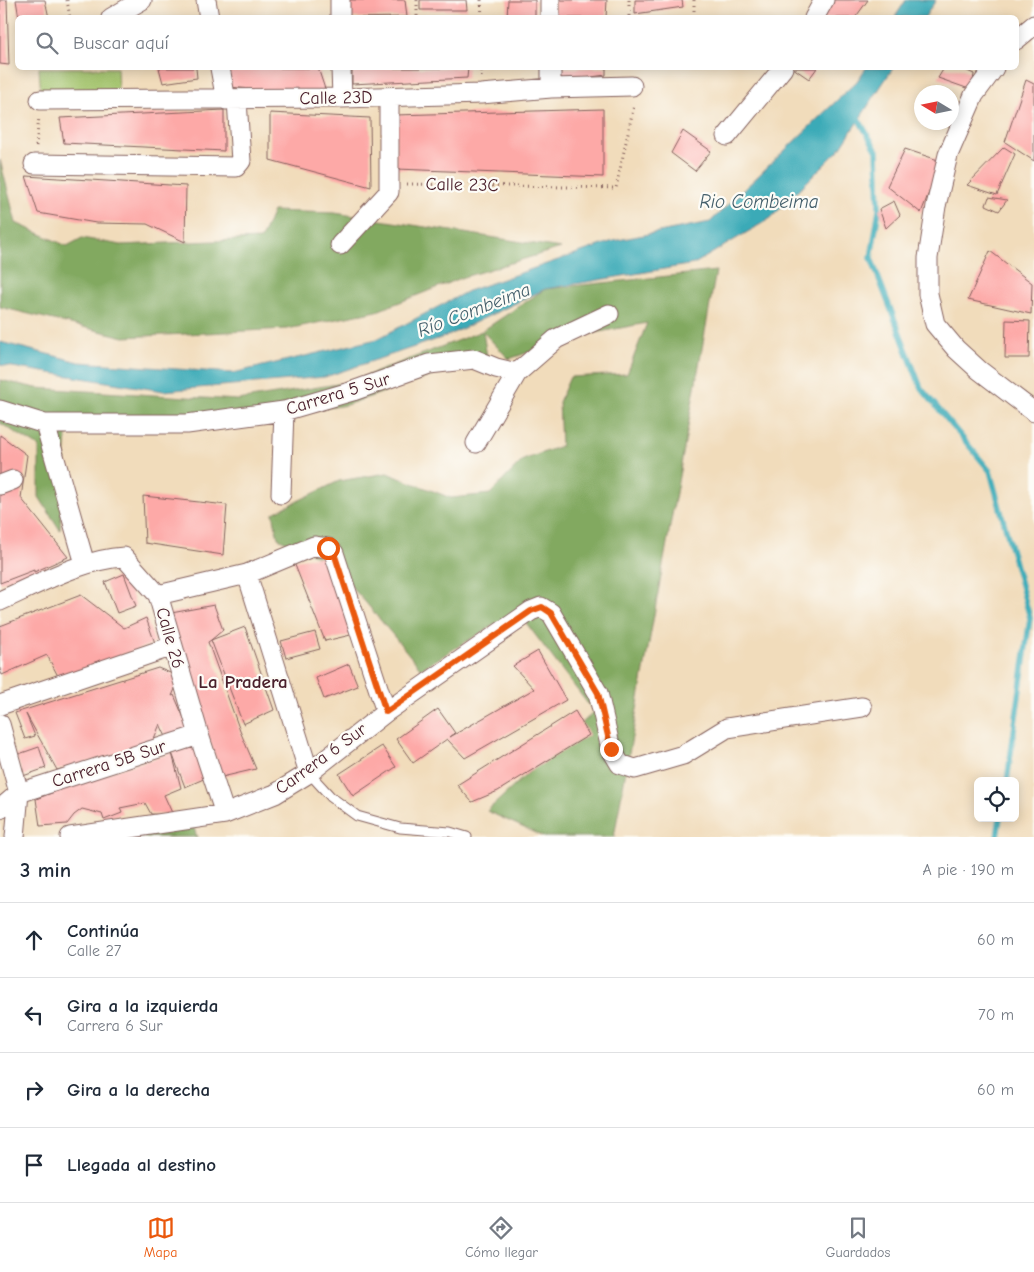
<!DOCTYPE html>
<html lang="es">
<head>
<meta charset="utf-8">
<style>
  body { margin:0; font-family:"Comic Neue",sans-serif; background:#f2f2f3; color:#1f2937 }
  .controls { position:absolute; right:15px; bottom:15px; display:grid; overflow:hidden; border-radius:8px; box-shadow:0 2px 12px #0003 }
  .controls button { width:45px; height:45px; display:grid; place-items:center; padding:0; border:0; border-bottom:1px solid #e0e1e3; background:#fff; color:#1f2937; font:25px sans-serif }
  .compass { position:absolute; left:914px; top:85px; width:45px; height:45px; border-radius:50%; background:#fff; box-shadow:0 2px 12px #0003; rotate:280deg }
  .stop { position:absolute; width:15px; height:15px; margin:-11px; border:4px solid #ea580c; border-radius:50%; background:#fff }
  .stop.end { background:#ea580c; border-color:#fff; box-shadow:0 1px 5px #0008 }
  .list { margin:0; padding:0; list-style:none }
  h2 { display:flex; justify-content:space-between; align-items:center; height:65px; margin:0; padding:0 20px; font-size:21px }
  h2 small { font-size:16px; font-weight:400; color:#747a83 }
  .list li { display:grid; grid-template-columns:32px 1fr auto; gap:15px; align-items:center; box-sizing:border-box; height:75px; padding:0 20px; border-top:1px solid #e0e1e3 }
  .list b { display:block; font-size:19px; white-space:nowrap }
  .list p { margin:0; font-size:16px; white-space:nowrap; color:#747a83 }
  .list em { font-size:16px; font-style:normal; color:#747a83 }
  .icon { flex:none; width:28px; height:28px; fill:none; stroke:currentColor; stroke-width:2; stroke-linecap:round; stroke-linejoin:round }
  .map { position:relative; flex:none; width:1034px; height:837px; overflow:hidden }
  .search { position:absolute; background:#fff; box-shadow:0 2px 12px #0003; left:15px; right:15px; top:15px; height:55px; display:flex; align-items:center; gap:12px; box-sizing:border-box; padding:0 18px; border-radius:8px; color:#747a83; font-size:19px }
  .sheet { height:365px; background:#fff }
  nav { display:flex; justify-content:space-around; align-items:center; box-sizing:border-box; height:70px; border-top:1px solid #e0e1e3; background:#fff; font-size:14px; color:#747a83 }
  nav a { display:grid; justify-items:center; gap:2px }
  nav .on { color:#ea580c }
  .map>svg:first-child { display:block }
</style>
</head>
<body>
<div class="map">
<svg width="1034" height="837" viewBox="0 0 1034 837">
  <rect width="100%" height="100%" fill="#fdfcf7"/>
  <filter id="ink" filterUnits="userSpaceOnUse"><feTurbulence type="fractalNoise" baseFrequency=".02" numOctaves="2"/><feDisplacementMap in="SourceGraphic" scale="10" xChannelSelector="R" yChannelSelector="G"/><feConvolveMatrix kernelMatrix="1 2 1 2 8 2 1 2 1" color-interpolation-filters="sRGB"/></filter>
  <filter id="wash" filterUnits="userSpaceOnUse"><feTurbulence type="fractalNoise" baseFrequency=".0096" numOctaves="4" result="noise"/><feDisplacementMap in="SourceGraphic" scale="20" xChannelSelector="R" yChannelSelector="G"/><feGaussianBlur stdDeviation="1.12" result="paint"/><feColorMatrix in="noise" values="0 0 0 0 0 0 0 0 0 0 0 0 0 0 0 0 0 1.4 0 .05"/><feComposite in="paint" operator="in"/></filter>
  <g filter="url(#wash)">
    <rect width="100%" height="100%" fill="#f1dcbb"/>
    <path fill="#a3c36c" stroke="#76714c" d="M39 68H117L118 91 41 96Z"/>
    <path fill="#82a960" stroke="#666446" d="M0 160 16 223 67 246 82 238 121 245 261 239 273 211 335 213 561 248 464 277 377 311 287 329 124 337 0 307Z
      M716 271 614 837H544L487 811 594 712 517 611 421 669 367 604 329 562 278 538 273 513 339 481 387 473 451 498 490 494 523 460 561 446 559 402 570 377 627 374 647 323 573 337 509 359 483 332 487 357 346 405 223 425 67 433 60 530 39 497V447L0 423V380L36 388 238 400 350 382 482 331 545 289Z
      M194 828 197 837H130Z"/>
    <path fill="#3aaab7" stroke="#426471" d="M906 0H936L925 17H895Z
      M866 68H893L839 150 771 218 694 264 545 289 447 336 325 377 163 391 0 365V342L79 362 233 373 377 339 468 291 613 241 710 222 857 81Z"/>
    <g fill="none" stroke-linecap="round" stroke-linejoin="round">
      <path stroke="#3aaab7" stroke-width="5.5" d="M855 113 877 151 879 209 871 258 921 388 990 471 1030 618 1007 781
        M997 837 1000 818"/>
    </g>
    <g id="blocks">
      <path fill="#fda9a7" d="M0 0H7L9 65 0 64Z
        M16 0H45L49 18H19Z
        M346 0H405L407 17 347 18Z
        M420 0H466L467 10H420Z
        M508 0H535V18H507Z
        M554 0H607L606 18H554Z
        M635 0H682L683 7 635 14Z
        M826 0H868L855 18H817Z
        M159 68H196L197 78 163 83Z
        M224 68H318L327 95 228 87Z
        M352 68H468L467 78 352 84Z
        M554 68H606V75L554 82Z
        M793 68H817L809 79Z
        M944 68H961L974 74 972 90 938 78Z
        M1026 80 1034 84V161L1005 142Z
        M603 109V177L396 169 395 115Z
        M224 110V151L64 143 60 118Z
        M270 113 370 118 371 187 270 160Z
        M683 131 711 151 695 171 671 153Z
        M1004 147 1015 154 997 195 967 185Z
        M905 149 941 161 921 213 887 186Z
        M26 176 186 186 185 242 147 224 96 223 38 213Z
        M989 197 1007 200 999 211 986 205Z
        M894 201 900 215 886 228 879 209Z
        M990 251 1032 283 1031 314 968 300Z
        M1006 320 1030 321 1029 358H1005Z
        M0 435 27 455 21 498 68 557 34 572V570L0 583Z
        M143 496 227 505 223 555 145 543Z
        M325 556 355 634 325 641 293 560Z
        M124 574 136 606 117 613 105 582Z
        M81 595 124 628 146 618 155 643 59 678 47 655 2 675 0 669V626Z
        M214 605 223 630 211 640 245 627 274 710 243 724 211 640 208 642 240 731 256 769 222 777 166 614Z
        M315 632 320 649 286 658 281 641Z
        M538 651 566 700 465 758 447 739 413 763 396 739 438 709 455 733 450 737 534 689 513 666Z
        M349 664 358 686 324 699 316 678Z
        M158 668 180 677 172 696 174 695 189 730 167 739 160 724 151 746 57 770 26 714 35 736 25 739 15 713Z
        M575 711 589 735 498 791 472 802 457 785Z
        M193 744 206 778 185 787 172 753Z
        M382 746 396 767 353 796 339 774Z
        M39 747 46 768 23 776 16 755Z
        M172 753 181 788 164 795 173 815 151 814 145 803 120 808 122 813 104 820 102 814 82 809 74 815 67 824 40 826 36 799 88 779Z"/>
    </g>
  </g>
  <g filter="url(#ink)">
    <use href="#blocks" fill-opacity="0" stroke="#84615d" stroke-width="1"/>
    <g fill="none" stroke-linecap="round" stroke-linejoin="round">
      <g stroke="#84615d" stroke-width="11">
        <path id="service" d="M309 773 331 797 357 816 400 828 450 832 467 837"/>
      </g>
      <g stroke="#84615d" stroke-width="21">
        <path id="minor" d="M206 0 209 18
          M340 0V18
          M550 0V18
          M111 18 142 0
          M814 18 824 0
          M1016 40 1034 25
          M220 68 226 100
          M341 68 342 98
          M551 68V88
          M994 68 974 95 948 155 936 206 928 258V294L935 324 956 349 979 370 1034 412
          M40 100 342 98 481 94 551 88 632 86
          M727 136 783 68
          M34 164 236 167 241 161 237 100
          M340 245 389 192V97
          M0 410 45 424H187L284 411 353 391 429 364 474 359 496 368 517 373
          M45 424 85 564
          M476 443 517 373 556 339 609 314
          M0 485 13 480
          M281 494 284 411
          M247 574 309 773
          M158 595 247 574 314 546 328 548 334 553 386 712
          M0 601C38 584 83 559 124 557L158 595 199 735 225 814
          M0 705 173 646
          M0 724 19 793 15 837
          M0 809 19 793 199 735
          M70 837 225 814 275 794 309 773 386 712 531 611 541 607 551 613 598 693 611 749 620 764 635 769 683 755 727 728 862 707"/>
      </g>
      <path stroke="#84615d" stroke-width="3" stroke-dasharray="1 4" stroke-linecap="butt" d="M67 0 70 18
        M417 0V18
        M481 0 482 18
        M629 0V18
        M694 0V18
        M481 77V68
        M36 146 39 117
        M407 184 616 188 634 105"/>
      <use href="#service" stroke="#fff" stroke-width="9"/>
      <use href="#minor" stroke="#fff" stroke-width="19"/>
    </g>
  </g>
  <g fill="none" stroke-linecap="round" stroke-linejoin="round" filter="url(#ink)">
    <path stroke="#ea580c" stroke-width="6" d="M328 548 334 553 386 712 531 611 542 607 551 613 598 693 611 749"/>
  </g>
  <g text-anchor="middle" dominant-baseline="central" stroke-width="4.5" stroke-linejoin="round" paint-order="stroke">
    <g font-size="18" fill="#4a1f2b" stroke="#fdfcf7">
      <text transform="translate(336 98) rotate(-1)">Calle 23D</text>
      <text transform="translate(462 185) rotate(1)">Calle 23C</text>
      <text transform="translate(338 394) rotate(-17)">Carrera 5 Sur</text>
      <text transform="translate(170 638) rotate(74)">Calle 26</text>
      <text transform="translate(321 759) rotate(-36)">Carrera 6 Sur</text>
      <text transform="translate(109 764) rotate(-18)">Carrera 5B Sur</text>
    </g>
    <g font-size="19" font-style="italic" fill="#435e6a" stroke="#fdfcf7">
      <text x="759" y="202">Rio Combeima</text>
      <text transform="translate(474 310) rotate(-21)">Río Combeima</text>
    </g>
    <g font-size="19" font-weight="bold" fill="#4a1f2b" stroke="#fdfcf7">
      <text x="243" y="682">La Pradera</text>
    </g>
  </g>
</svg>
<div class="controls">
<button><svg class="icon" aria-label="locate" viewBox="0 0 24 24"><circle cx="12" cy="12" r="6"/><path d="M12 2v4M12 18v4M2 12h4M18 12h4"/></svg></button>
</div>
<svg class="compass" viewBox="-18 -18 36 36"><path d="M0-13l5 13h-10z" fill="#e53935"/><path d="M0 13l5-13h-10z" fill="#747a83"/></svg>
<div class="stop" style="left:328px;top:548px"></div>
<div class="stop end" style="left:611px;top:749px"></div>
<div class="search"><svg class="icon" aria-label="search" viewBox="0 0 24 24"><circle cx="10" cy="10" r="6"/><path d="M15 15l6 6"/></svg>Buscar aquí</div>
</div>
<section class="sheet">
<h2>3 min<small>A pie · 190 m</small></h2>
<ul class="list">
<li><svg class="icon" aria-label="ahead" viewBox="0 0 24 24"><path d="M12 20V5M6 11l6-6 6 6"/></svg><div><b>Continúa</b><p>Calle 27</p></div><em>60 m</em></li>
<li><svg class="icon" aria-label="left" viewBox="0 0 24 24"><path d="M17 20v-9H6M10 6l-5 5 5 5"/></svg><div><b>Gira a la izquierda</b><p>Carrera 6 Sur</p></div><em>70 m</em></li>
<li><svg class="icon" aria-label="right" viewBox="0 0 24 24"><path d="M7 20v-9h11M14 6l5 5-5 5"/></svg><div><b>Gira a la derecha</b></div><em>60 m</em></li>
<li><svg class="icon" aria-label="arrive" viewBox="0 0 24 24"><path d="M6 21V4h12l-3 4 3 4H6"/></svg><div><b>Llegada al destino</b></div></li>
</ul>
</section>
<nav>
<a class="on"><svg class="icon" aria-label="map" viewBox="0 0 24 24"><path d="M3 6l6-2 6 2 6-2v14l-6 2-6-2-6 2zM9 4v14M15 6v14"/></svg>Mapa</a>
<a><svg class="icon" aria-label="directions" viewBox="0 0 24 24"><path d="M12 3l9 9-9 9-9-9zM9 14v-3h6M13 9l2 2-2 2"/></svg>Cómo llegar</a>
<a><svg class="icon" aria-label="saved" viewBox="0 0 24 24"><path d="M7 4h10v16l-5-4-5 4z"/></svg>Guardados</a>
</nav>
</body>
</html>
